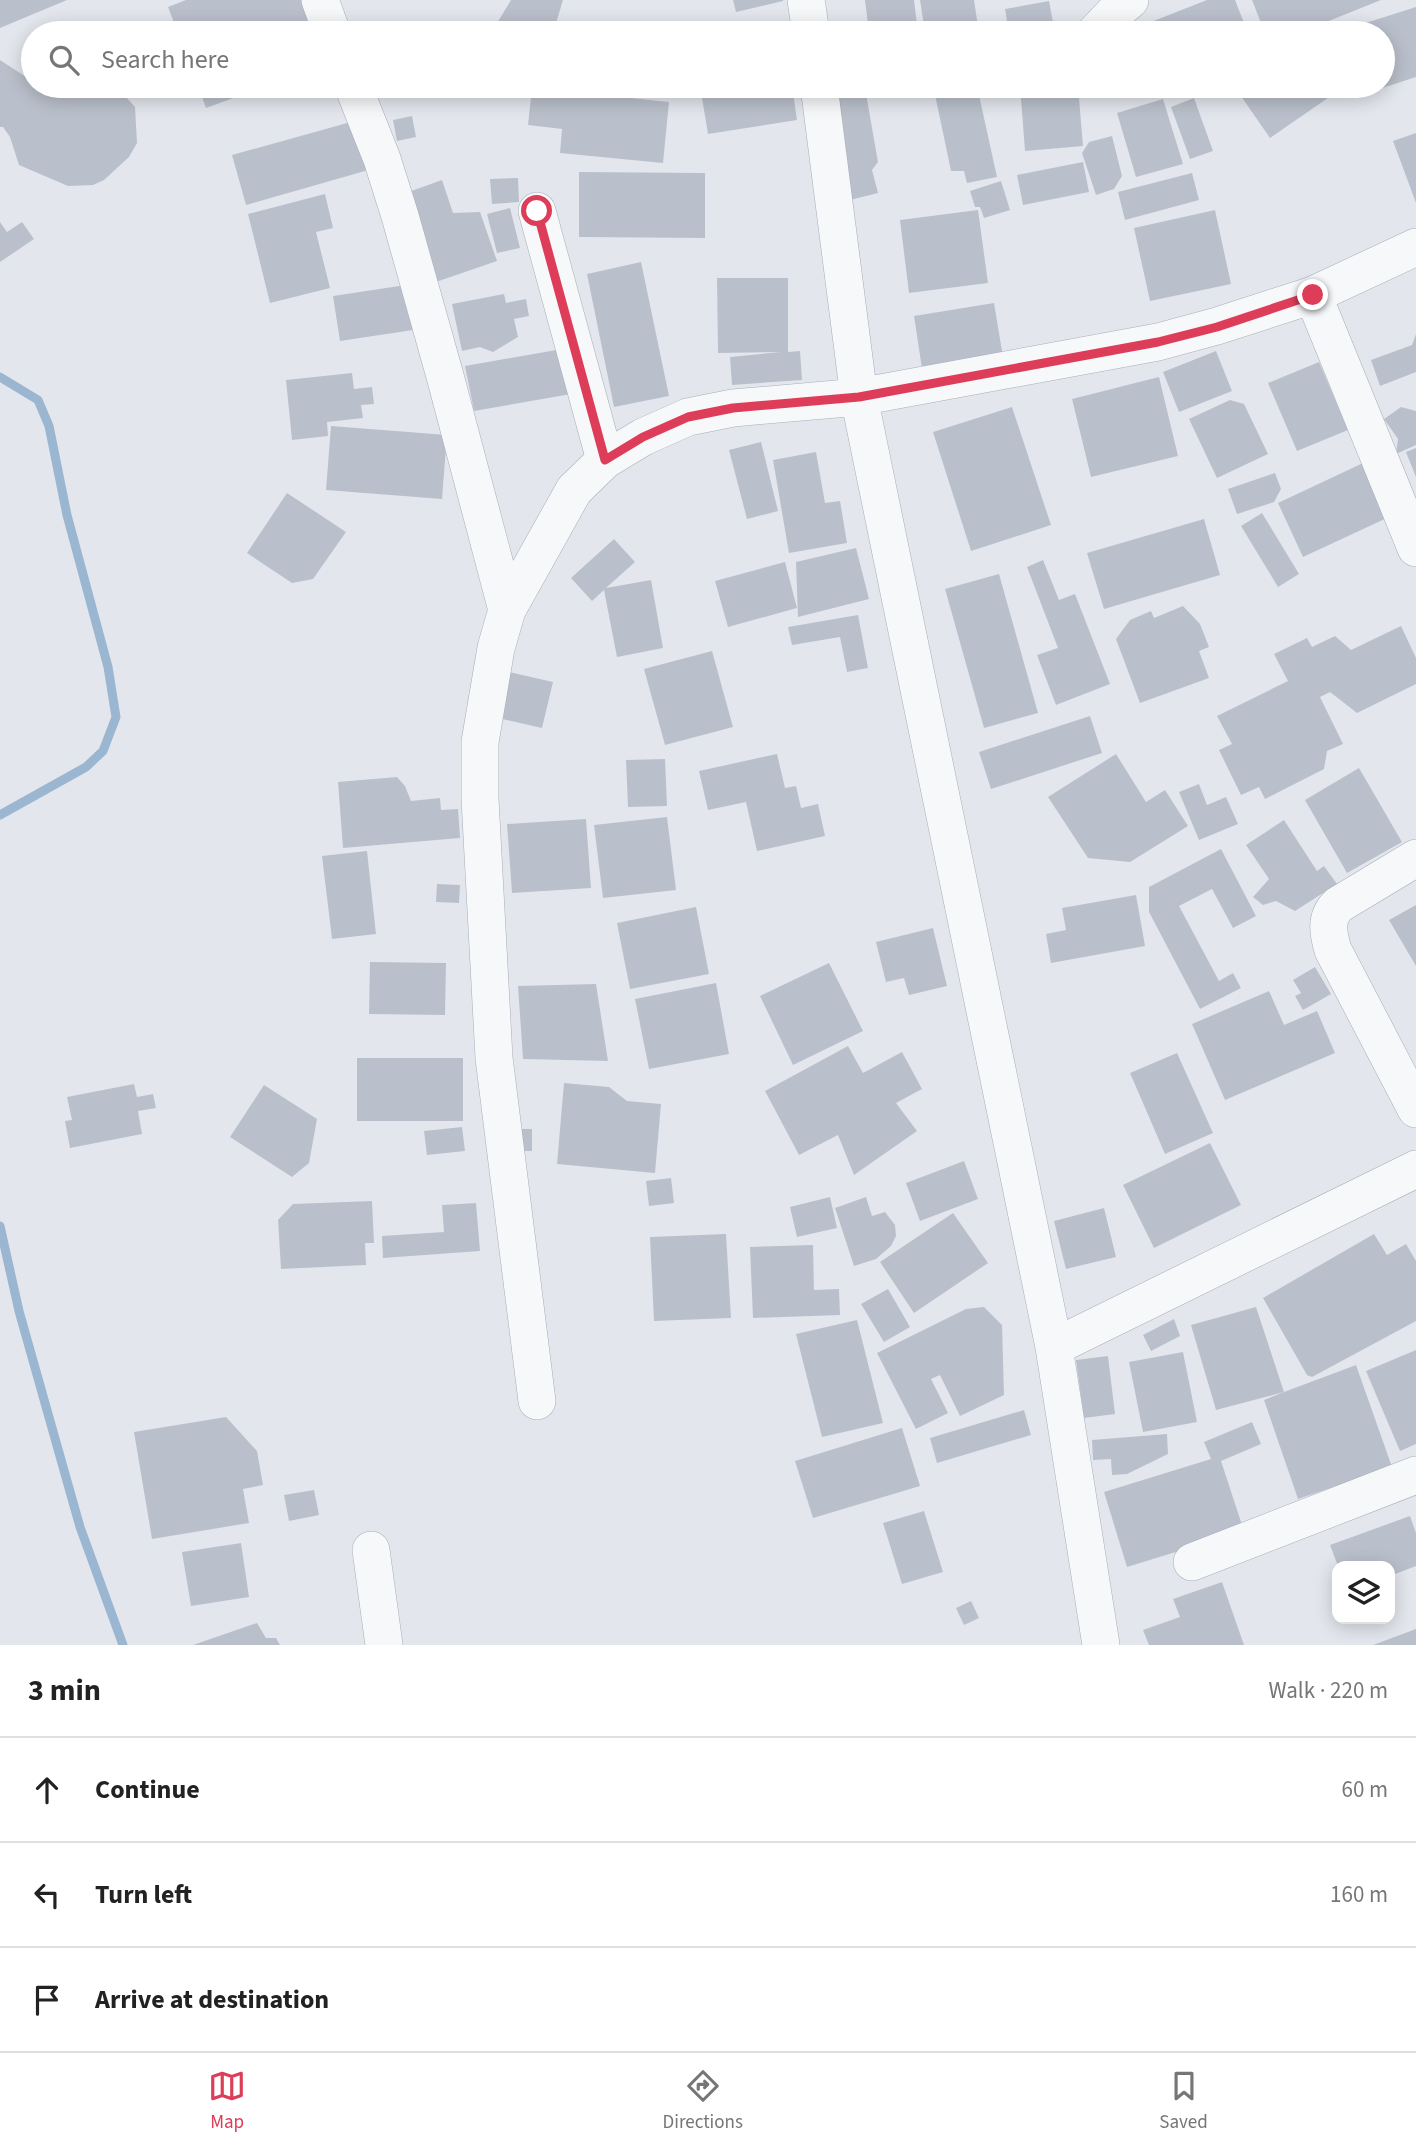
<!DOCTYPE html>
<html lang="en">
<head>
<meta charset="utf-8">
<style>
  body { margin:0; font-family:"Source Sans 3",sans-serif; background:#f6f6f6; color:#222 }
  .controls { position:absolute; right:21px; bottom:21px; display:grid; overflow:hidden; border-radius:14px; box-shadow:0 4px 18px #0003 }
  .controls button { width:63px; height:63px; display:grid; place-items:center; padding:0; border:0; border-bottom:2px solid #e0e0e0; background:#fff; color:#222; font:35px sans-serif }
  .stop { position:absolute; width:21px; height:21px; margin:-16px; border:5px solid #dd3d59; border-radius:50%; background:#fff }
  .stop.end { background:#dd3d59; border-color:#fff; box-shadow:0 2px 7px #0008 }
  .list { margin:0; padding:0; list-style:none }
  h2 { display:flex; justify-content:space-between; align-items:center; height:91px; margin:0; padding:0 28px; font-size:30px }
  h2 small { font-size:23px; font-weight:400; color:#767676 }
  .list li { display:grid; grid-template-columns:46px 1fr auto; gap:21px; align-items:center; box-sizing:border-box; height:105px; padding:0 28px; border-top:2px solid #e0e0e0 }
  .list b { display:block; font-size:26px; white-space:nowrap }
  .list em { font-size:23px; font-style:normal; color:#767676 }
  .icon { flex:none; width:38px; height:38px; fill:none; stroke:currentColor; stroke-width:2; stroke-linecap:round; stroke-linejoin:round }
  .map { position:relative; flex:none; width:1416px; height:1645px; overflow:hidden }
  .search { position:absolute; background:#fff; box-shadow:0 4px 18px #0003; left:21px; right:21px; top:21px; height:77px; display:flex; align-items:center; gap:18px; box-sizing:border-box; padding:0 24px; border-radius:38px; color:#767676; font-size:26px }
  .sheet { height:406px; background:#fff }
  nav { display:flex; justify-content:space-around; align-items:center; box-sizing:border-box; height:98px; border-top:2px solid #e0e0e0; background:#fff; font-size:19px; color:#767676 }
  nav a { display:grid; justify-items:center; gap:4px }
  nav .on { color:#dd3d59 }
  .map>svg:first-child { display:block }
</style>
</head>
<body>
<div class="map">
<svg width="1416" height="1645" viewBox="0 0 1416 1645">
  <rect width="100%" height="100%" fill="#e3e7ed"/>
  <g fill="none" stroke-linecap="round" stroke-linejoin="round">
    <path stroke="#9bb6d0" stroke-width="9" d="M0 377 38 400 49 426 67 515 108 667 116 717 103 751 86 767 0 815
      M0 1226 19 1311 80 1527 123 1645"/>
  </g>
  <path fill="#bac0cb" d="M0 0H67L0 28Z
    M186 0H311L323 33H178L168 7Z
    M511 0H563L553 33H491Z
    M733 0H783V1L736 12Z
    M865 0H914L918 33H869Z
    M920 0H974L979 33H925Z
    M1207 0H1235L1248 33H1123Z
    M1252 0H1381L1299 33H1265Z
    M1049 1 1055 33H1009L1005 9Z
    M1416 7V77L1373 91 1371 86H1383V33H1355L1353 27Z
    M0 60 26 77 33 72V86H116L135 107 137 143 129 157 104 180 93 185 68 186 19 165 10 137 3 127H0Z
    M198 86H266L206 108Z
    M450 86H473L471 98 449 94Z
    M700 86H792L797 120 708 134Z
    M956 86H977L997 177 967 183 964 171H951L934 90Z
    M1020 86H1078L1083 146 1025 151Z
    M1118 86H1151L1122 97Z
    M1234 86H1335L1338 91 1270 138Z
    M532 88 669 102 663 163 560 153 562 129 528 125Z
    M865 88 878 162 872 170 878 193 850 200 823 95Z
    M1194 98 1213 151 1190 159 1171 107Z
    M1163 99 1183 164 1136 177 1117 113Z
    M412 116 416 137 397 141 393 120Z
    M358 120 372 169 246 205 232 155Z
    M1416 133V203L1393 141Z
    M1112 136 1122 176 1114 189 1096 195 1082 153 1089 142Z
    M1083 162 1089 192 1023 205 1017 175Z
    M579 172 705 173V238L579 237Z
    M1192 173 1199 200 1125 220 1118 192Z
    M518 178 519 202 492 204 490 179Z
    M442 180 453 213 480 212 497 261 433 283 403 194Z
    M1001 181 1010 210 984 218 980 207H975L970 191Z
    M325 194 333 228 316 232 330 288 270 303 248 214Z
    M510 208 520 248 497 253 487 214Z
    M978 210 988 283 909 293 900 220Z
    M1215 210 1231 284 1150 301 1134 228Z
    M0 222 7 232 22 222 34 239 0 262Z
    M641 262 669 396 614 407 587 274Z
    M717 278H788V352L800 351 802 380 732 385 730 357 781 352 718 353Z
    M406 285 413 330 340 341 333 296Z
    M504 294 506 303 526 299 529 316 514 319 518 337 493 352 480 347 462 351 452 304Z
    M994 303 1004 363 923 375 914 316Z
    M1416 334V372L1380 386 1371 360 1412 345Z
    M562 349 571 394 474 411 465 366Z
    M1216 351 1232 391 1179 412 1163 372Z
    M1319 362 1348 430 1297 451 1268 383Z
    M352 373 354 389 372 387 374 404 361 405 363 418 327 422 328 436 292 440 286 380Z
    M1159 377 1178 456 1091 477 1072 399Z
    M1230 400 1244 404 1268 454 1217 478 1189 419Z
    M1012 407 1051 525 971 551 933 432Z
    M1401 407 1416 411V445L1396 454 1398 439 1384 419Z
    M331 426 447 435 442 499 326 490Z
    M761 442 778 511 747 519 729 450Z
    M1416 448V477L1406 452Z
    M816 452 825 503 840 501 847 543 789 553 773 460Z
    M1363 463 1389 517 1303 557 1278 503Z
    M1275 473 1281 489 1274 502 1237 514 1228 489Z
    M287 493 346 532 313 579 292 583 247 553Z
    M1262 513 1299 574 1278 587 1241 526Z
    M1204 519 1220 575 1104 609 1087 553Z
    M614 539 635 562 606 588 651 580 663 648 617 657 604 590 592 601 571 578Z
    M856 548 869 599 798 617 796 562Z
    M1043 560 1059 600 1075 594 1110 684 1056 705 1037 655 1058 648 1027 567Z
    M785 562 797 608 728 627 715 581Z
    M999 574 1038 713 984 728 945 589Z
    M1183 606 1200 624 1209 647 1199 651 1209 678 1140 703 1116 639 1130 620 1151 611 1154 618Z
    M858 615 868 668 847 672 840 637 792 645 788 627Z
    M1401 626 1416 658V684L1357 713 1330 692 1320 697 1343 744 1327 751 1324 769 1265 799 1259 787 1241 795 1219 750 1232 744 1217 716 1288 681 1274 654 1307 638 1312 647 1335 636 1351 650Z
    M712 651 733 727 665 745 644 669Z
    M509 672 553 682 542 728 498 718Z
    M1090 716 1102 753 991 789 979 752Z
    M777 754 785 788 796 786 801 808 818 804 825 836 757 851 746 802 708 810 699 771Z
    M1116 754 1146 802 1165 790 1188 826 1130 862 1088 858 1048 797Z
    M665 759 667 806 628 807 626 760Z
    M1359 768 1402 842 1347 873 1305 800Z
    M397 777 405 786 411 801 440 798 441 810 458 809 460 838 343 848 338 782Z
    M1199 784 1207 805 1226 797 1238 824 1199 840 1179 792Z
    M667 817 676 890 603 898 594 825Z
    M586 819 591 888 512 893 507 824Z
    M1284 820 1317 871 1324 866 1337 884 1295 911 1276 901 1263 905 1253 897 1269 879 1246 845Z
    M1221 849 1256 916 1233 928 1212 889 1179 906 1219 981 1233 973 1241 988 1200 1009 1149 912V887Z
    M367 851 376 934 332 939 322 856Z
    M437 884 460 885 459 903 436 902Z
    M1136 895 1145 946 1051 963 1046 934 1066 930 1062 908Z
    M1416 905V966L1389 920Z
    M696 907 709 974 630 989 617 923Z
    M933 928 947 986 909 995 904 978 886 982 876 942Z
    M370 962 446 963 445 1015 369 1014Z
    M829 963 863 1031 793 1065 760 996Z
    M1315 967 1331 994 1303 1010 1295 996 1301 993 1293 980Z
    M716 983 729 1054 649 1069 635 999Z
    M596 984 608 1061 523 1059 518 986Z
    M1269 991 1284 1025 1317 1011 1335 1053 1225 1100 1192 1024Z
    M848 1046 863 1073 902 1052 922 1089 896 1103 917 1131 854 1175 838 1135 799 1155 765 1091Z
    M1177 1053 1213 1133 1165 1154 1130 1073Z
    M357 1058H463V1121H357Z
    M564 1083 609 1087 627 1101 661 1104 655 1173 557 1164Z
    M134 1084 137 1097 153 1094 156 1108 138 1111 142 1134 70 1148 65 1121 72 1120 67 1097Z
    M264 1085 317 1119 309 1163 292 1177 230 1137Z
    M462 1127 465 1151 427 1155 424 1131Z
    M513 1129H532V1151H513Z
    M1210 1143 1241 1205 1154 1248 1123 1185Z
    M964 1161 978 1199 920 1221 906 1183Z
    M671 1178 674 1203 649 1206 646 1181Z
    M830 1197 837 1228 797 1237 790 1207Z
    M866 1197 872 1216 885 1212 895 1225 896 1236 891 1246 876 1259 854 1266 835 1208Z
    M372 1201 374 1243H365L366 1265 281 1269 278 1220 293 1204Z
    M476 1203 480 1251 383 1258 382 1236 444 1232 442 1205Z
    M1104 1208 1116 1257 1066 1269 1054 1221Z
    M953 1213 988 1263 914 1313 880 1262Z
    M726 1234 731 1318 654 1321 650 1237Z
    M1374 1234 1387 1255 1406 1244 1416 1261V1321L1312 1377 1307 1375 1263 1298Z
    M813 1245 814 1290 839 1289 840 1315 753 1318 750 1247Z
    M888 1289 910 1327 884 1342 861 1304Z
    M984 1307 1002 1325 1004 1395 960 1416 940 1375 931 1379 948 1413 916 1429 877 1353 966 1309Z
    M1256 1307 1284 1392 1356 1365 1392 1467 1298 1499 1264 1400 1284 1392 1216 1410 1191 1325Z
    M1174 1319 1180 1336 1151 1351 1143 1335Z
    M857 1320 883 1423 822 1437 796 1334Z
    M1416 1350V1444L1400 1451 1366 1371Z
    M1183 1352 1197 1422 1143 1432 1129 1362Z
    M1108 1356 1115 1414 1084 1418 1076 1360Z
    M1024 1410 1031 1435 937 1463 930 1438Z
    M226 1417 257 1451 263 1485 243 1489 249 1523 152 1539 134 1432Z
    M1252 1422 1261 1444 1221 1461 1244 1531 1127 1567 1104 1492 1211 1459 1204 1442Z
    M902 1428 920 1486 813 1518 795 1461Z
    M1167 1434 1168 1454 1127 1474 1112 1475 1111 1459 1093 1460 1092 1440Z
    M314 1490 319 1515 289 1521 284 1495Z
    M924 1511 943 1572 902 1584 883 1523Z
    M1410 1516 1416 1533V1566L1390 1576V1566H1338L1330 1545Z
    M241 1543 249 1597 191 1606 182 1552Z
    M1222 1582 1244 1645H1149L1143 1630 1180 1617 1173 1599Z
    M971 1601 979 1618 964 1625 956 1608Z
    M257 1623 266 1638H276L280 1645H193Z
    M1416 1629V1645H1373Z"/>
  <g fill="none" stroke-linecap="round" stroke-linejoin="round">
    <g stroke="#a7aeb8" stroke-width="38">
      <path id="minor" d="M320 0 332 33
        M806 0 811 33
        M1095 33 1113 14 1130 0
        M353 86 382 159 400 216 445 376 507 610
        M819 86 859 397 1054 1347 1101 1645
        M537 211 605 460
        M1313 295 1416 548
        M1416 858 1338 905C1325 918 1328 933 1333 950L1416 1109
        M1054 1347 1416 1169
        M537 1401 494 1058 480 799V742L496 648 507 610 574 490 605 460 643 437 688 417 733 408 859 397 1158 342 1217 326 1313 295 1416 247
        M371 1550 384 1645
        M1192 1562 1416 1475"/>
    </g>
    <use href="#minor" stroke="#f7f8fa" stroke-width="37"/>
  </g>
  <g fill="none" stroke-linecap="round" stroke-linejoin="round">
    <path stroke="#dd3d59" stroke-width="9" d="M537 211 605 460 643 437 688 417 733 408 859 397 1158 342 1217 327 1313 295"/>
  </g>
</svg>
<div class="controls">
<button><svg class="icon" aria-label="layers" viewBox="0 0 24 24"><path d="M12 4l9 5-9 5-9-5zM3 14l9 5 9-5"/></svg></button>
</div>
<div class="stop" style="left:537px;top:211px"></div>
<div class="stop end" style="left:1313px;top:295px"></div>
<div class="search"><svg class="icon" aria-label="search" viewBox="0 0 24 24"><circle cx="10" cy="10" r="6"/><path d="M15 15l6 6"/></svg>Search here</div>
</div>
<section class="sheet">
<h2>3 min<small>Walk · 220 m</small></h2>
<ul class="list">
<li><svg class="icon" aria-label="ahead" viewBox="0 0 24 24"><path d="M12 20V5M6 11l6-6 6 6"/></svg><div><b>Continue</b></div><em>60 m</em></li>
<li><svg class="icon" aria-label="left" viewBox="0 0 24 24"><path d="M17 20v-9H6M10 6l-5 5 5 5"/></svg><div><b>Turn left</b></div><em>160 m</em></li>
<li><svg class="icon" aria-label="arrive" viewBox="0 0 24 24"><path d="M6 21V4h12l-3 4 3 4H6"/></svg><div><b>Arrive at destination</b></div></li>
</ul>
</section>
<nav>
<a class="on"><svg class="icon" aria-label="map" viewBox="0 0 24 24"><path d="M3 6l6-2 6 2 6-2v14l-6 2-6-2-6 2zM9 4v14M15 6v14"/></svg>Map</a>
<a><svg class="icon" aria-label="directions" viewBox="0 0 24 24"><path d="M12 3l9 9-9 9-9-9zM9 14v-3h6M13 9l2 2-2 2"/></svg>Directions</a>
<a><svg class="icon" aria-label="saved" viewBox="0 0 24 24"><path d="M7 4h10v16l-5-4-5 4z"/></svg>Saved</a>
</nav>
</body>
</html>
